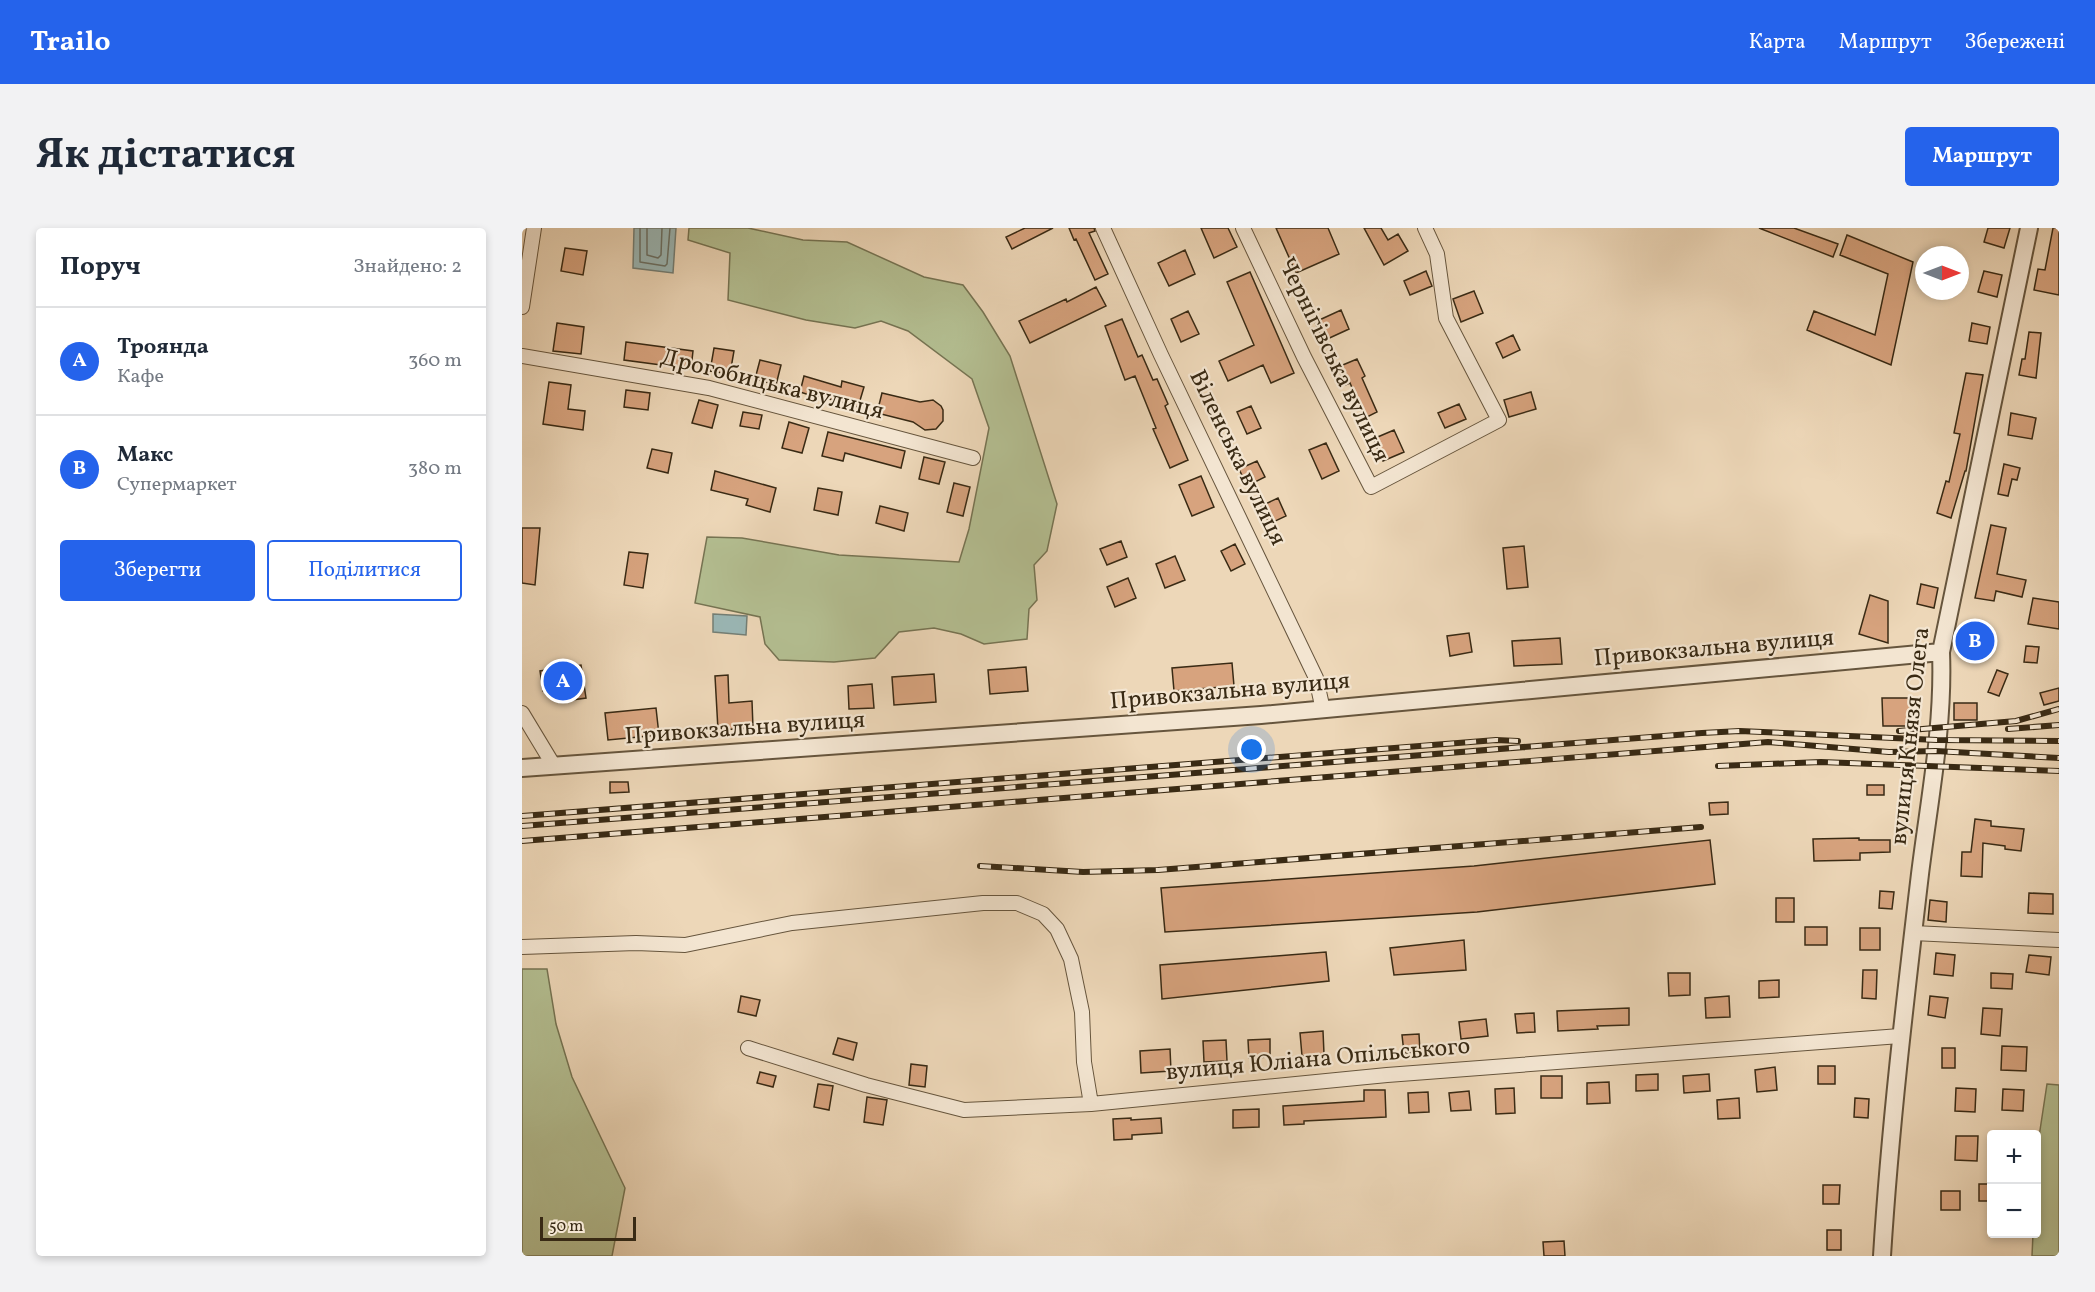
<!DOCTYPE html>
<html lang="uk">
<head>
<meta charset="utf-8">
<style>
  body { margin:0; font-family:Vollkorn,serif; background:#f2f2f3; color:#1f2937 }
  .controls { position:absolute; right:18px; bottom:18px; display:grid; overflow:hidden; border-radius:6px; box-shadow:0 3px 9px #0003 }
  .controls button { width:54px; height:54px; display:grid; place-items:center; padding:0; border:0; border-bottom:2px solid #e0e1e3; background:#fff; color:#1f2937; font:30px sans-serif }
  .compass { position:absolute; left:1393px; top:18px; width:54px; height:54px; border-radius:50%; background:#fff; box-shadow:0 3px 9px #0003; rotate:90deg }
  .scale { position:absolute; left:18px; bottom:15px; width:96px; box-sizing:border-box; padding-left:6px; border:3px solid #392a14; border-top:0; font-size:16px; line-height:21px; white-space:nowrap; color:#392a14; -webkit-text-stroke:4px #f3e5d1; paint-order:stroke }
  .you { position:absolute; left:730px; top:522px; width:21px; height:21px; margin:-15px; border:4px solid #fff; border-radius:50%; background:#1a73e8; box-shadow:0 0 0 9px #1a73e833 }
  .badge { display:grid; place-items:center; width:39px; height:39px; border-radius:50%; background:#2563eb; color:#fff; font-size:20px; font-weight:700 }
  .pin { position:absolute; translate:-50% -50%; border:3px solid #fff; box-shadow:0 2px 6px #0006 }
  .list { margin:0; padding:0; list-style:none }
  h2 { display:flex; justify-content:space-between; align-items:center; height:78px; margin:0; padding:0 24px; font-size:26px }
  h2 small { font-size:20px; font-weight:400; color:#747a83 }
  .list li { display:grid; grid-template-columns:39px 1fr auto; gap:18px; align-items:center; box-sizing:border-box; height:108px; padding:0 24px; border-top:2px solid #e0e1e3 }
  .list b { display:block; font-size:22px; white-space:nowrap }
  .list p { margin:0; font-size:20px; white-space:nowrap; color:#747a83 }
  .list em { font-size:20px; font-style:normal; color:#747a83 }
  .actions { display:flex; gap:12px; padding:18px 24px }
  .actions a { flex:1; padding:14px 0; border:2px solid #2563eb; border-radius:6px; text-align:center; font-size:21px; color:#2563eb }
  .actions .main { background:#2563eb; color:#fff }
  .map { position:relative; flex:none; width:1537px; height:1028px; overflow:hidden; border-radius:6px }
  header { display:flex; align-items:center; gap:36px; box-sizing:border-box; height:84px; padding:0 30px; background:#2563eb; color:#fff }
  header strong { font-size:28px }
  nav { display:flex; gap:33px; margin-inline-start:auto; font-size:21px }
  .intro { display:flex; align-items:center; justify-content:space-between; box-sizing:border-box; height:144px; padding:0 36px }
  h1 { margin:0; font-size:42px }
  .button { padding:15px 27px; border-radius:6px; background:#2563eb; color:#fff; font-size:21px; font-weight:700 }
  main { display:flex; gap:36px; padding:0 36px }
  aside { flex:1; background:#fff; border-radius:6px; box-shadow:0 3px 9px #0003 }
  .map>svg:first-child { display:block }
</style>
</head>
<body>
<header>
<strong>Trailo</strong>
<nav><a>Карта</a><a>Маршрут</a><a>Збережені</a></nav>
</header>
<div class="intro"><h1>Як дістатися</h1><a class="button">Маршрут</a></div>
<main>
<aside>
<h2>Поруч<small>Знайдено: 2</small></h2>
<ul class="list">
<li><span class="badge">A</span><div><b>Троянда</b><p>Кафе</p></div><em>360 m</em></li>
<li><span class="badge">B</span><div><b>Макс</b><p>Супермаркет</p></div><em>380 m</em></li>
</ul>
<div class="actions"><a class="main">Зберегти</a><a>Поділитися</a></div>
</aside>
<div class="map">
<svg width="1537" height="1028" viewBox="0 0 1537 1028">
  <rect width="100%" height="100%" fill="#edd7b8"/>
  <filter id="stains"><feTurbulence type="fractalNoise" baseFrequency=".00333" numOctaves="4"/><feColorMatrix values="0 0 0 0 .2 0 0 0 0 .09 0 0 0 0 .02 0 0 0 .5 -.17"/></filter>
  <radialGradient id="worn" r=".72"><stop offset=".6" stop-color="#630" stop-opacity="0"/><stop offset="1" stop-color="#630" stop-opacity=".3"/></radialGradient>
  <path fill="#b4bf92" stroke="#767453" stroke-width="1.5" d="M167 0H226L281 12 325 14 402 49 441 57 461 84 488 128 535 276 525 323 512 337 515 372 507 381 505 411 462 416 439 406 412 400 377 404 353 430 312 434 257 432 243 416 238 389 173 375 185 309 220 310 317 327 437 334 447 301 467 200 450 151 386 103 359 93 333 100 284 92 206 72 208 25 166 12Z
    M0 741H25L34 796 50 849 103 960 90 1028H0Z
    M1525 856 1537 857V1028H1510L1511 1006H1514L1515 922Z"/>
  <path fill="#9bb8b7" stroke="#747f76" stroke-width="1.5" d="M112 0H154L151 45 111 40Z
    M191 386 225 388 224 407 191 404Z"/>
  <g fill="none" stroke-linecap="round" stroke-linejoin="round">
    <path stroke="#6a7166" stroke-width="1.5" d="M118 0V34L143 38 145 36 148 0
      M125 0V27L136 30 139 27 140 0"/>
  </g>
  <path fill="#d7a37e" stroke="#392a14" stroke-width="1.5" d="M503 0H531L490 21 484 9Z
    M547 0H572L573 3 567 5 586 46 573 52 554 11 552 12Z
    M679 0H706L715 19 692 30Z
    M754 0H806L817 26 774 45Z
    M842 0H859L866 12 876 6 886 23 862 37Z
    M1237 0H1272L1316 16 1311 29Z
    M1466 0H1488L1482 20 1462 14Z
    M1531 0H1537V67L1512 62 1516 41 1523 42Z
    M1325 7 1391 34 1369 137 1285 102 1292 83 1353 107 1366 46 1318 27Z
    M43 20 65 23 61 47 39 43Z
    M663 22 673 46 647 58 636 35Z
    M904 43 910 58 888 67 882 53Z
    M1462 43 1480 47 1475 69 1456 64Z
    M728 44 772 145 749 155 741 137 706 153 697 133 732 117 705 54Z
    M574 59 584 78 508 115 497 93 544 71 545 74Z
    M952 63 961 85 939 94 931 71Z
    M819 82 827 101 801 113 793 94Z
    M666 83 677 106 659 114 649 91Z
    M600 91 616 129 620 127 631 152 635 151 646 176 643 178 666 232 648 240 631 201 634 200 613 148 603 152 583 98Z
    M35 95 62 99 59 126 31 123Z
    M1450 95 1468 99 1465 116 1447 113Z
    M1507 104 1519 105 1514 150 1497 147 1500 131H1503Z
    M991 107 998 122 981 130 974 115Z
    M104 114 171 123 169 141 102 132Z
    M192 120 212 123 208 146 188 143Z
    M835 131 843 148 840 150 855 184 843 190 828 155 823 157 816 139Z
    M238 132 259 137 254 157 233 151Z
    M1444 145 1461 147 1444 243H1443L1429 290 1415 285 1424 253 1427 254 1438 206 1432 205Z
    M282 148 319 159 320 153 342 159 336 179 297 168V170L278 164Z
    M27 154 49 157 46 181 63 183 61 202 21 196Z
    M104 162 128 165 126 182 102 179Z
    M1009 164 1014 181 987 189 982 172Z
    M360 165 398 174 411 172 419 178 421 182V193L414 201 403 202 391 194 355 185Z
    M177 172 196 177 190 200 170 195Z
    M937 176 944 191 923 200 916 185Z
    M729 178 739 200 725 206 715 184Z
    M221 184 240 187 237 201 218 198Z
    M1489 185 1514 190 1510 211 1486 207Z
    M267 194 287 200 280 225 260 220Z
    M872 202 882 224 861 233 851 211Z
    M306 204 383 223 379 240 323 225 321 233 300 228Z
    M804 215 817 243 800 251 787 222Z
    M130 221 150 225 146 245 125 240Z
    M402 229 423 234 417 256 397 251Z
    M735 233 743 249 725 258 717 241Z
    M1482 236 1498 240 1495 252 1490 251 1486 268 1476 266Z
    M193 243 254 260 248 284 224 277 226 271 189 262Z
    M679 248 692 279 670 288 657 257Z
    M432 255 448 259 441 288 425 284Z
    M296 260 320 264 316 287 292 282Z
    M756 270 764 288 747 296 739 278Z
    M358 278 386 285 382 303 354 295Z
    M1469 297 1484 300 1475 346 1504 352 1500 369 1474 363 1472 373 1453 370Z
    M0 300H18L13 357 0 355Z
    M599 313 605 329 585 337 578 321Z
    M713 316 723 336 709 343 699 323Z
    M1002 318 1006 359 985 361 981 320Z
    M107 324 126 326 121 360 102 357Z
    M653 328 663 352 643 360 634 336Z
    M606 350 614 370 593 379 585 359Z
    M1399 356 1416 360 1412 380 1395 376Z
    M1348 367 1366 373V415L1337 406Z
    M1511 370 1537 374V401L1506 396Z
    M947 405 950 424 928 428 925 408Z
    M1448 405 1459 406 1458 420H1448Z
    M1038 410 1040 436 992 438 990 413Z
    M1504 418 1517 419 1515 435 1502 434Z
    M710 435 712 458 652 463 650 440Z
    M59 437 64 470 36 474 35 466 27 468V462L21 463 18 443Z
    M504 439 506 463 468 466 466 442Z
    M1475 442 1486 446 1477 468 1466 464Z
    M412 446 414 474 372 477 370 449Z
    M206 447 207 475 230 473 231 500 196 502 193 448Z
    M350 456 352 480 327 481 326 458Z
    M1537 460V473L1522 477 1518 465Z
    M1360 470H1388L1389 498H1361Z
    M1432 475H1455V492H1432Z
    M134 480 137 507 86 512 83 485Z
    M88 554H106L107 564 88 565Z
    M1345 557H1362V567H1345Z
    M1206 574V586L1188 587 1187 575Z
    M1453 591 1469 593V598L1502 601 1499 623 1483 621V618L1461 615 1460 649 1439 648 1440 624H1449Z
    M1337 610V612H1368V624L1338 625V632L1292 633 1291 611Z
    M1188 612 1193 656 955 684 643 704 639 660 952 638Z
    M1358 663 1372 664 1370 681 1357 680Z
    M1507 665 1531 666V686L1506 685Z
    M1254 670H1272V694H1254Z
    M1408 672 1425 674 1424 694 1406 692Z
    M1283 699H1305V717H1283Z
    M1338 700H1358V722H1338Z
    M942 712 944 742 872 747 868 720Z
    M804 724 807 753 640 771 638 737Z
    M1414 725 1433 727 1431 748 1412 746Z
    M1507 727 1529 729 1527 747 1504 744Z
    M1341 742H1355L1354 771 1340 770Z
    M1146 745H1168V767L1147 768Z
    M1469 745 1491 746 1490 761 1469 760Z
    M1257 752V769L1237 770V753Z
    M219 768 238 772 234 788 216 784Z
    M1207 768 1208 789 1184 790 1183 770Z
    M1408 768 1426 770 1423 790 1406 787Z
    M1107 780V797L1075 798 1076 801 1036 803 1035 783Z
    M1461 780 1480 781 1478 808 1459 806Z
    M1012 785 1013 804 995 805 993 786Z
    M964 791 966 808 939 811 937 794Z
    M801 803 802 826 780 828 778 805Z
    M897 806 898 824 882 825 880 807Z
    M316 810 335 815 331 832 311 826Z
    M748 811V829L727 830 726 812Z
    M704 812 705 833 682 834 681 813Z
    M1480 818 1505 819 1504 843 1479 842Z
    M1420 820H1433V840H1420Z
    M648 821 649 843 619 845 618 823Z
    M389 836 405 838 403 859 387 857Z
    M1296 838H1313V856H1296Z
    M1253 839 1255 862 1235 864 1233 842Z
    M238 844 254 848 251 859 235 855Z
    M1136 846V862L1114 863V847Z
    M1187 846 1188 863 1162 865 1161 848Z
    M1019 848H1040V870H1019Z
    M1087 854 1088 875 1065 876V855Z
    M296 856 311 858 307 882 292 879Z
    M992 860 993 885 974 886 973 861Z
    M1434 860 1454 861 1453 884 1433 883Z
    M1481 861 1502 862 1501 883 1480 882Z
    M842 862H863L864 889 782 893V896L762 897 761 878 842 873Z
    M947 863 949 882 929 883 927 865Z
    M906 864 907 884 887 885 886 865Z
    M345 869 365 872 361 897 342 894Z
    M1217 870 1218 890 1196 891 1195 872Z
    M1333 870 1347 871 1346 890 1332 889Z
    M737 881V899L711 900V882Z
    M609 890V892L639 890 640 905 610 907V911L592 912 591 891Z
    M1434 908H1456L1455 933 1433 932Z
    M1457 956H1470V973H1457Z
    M1301 957H1318L1317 976H1301Z
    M1419 963H1438V982H1419Z
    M1305 1002H1319V1022H1305Z
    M1042 1013 1043 1028H1022L1021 1014Z"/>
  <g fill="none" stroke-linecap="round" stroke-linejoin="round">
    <g stroke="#66553d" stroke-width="16">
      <path id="minor" d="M581 0 639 127 794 450 801 482
        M721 0 782 129 849 259 977 192 924 90 915 26 903 0
        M0 79 12 0
        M0 128 187 160 451 230
        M0 485 32 538
        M1391 705 1537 712
        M0 719 114 715 163 717 270 695 461 675H495L521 686 535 701 549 731 560 784 562 834 569 876
        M226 820 344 857 442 882 569 876 865 847 1378 808"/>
    </g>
    <g stroke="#66553d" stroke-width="20">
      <path id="tertiary" d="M0 540 739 487 1419 424
        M1360 1028C1368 900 1383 773 1398 646 1407 573 1422 498 1419 424L1507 0"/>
    </g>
    <use href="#minor" stroke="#f3e5d1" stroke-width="14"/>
    <use href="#tertiary" stroke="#f3e5d1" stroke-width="16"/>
    <g stroke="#392a14" stroke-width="6">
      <path id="rail" d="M1486 501 1537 497
        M1377 503 1494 493 1537 481
        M1196 538 1299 534 1537 543
        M0 588 974 512 996 513
        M0 598 1180 505 1218 503 1415 512 1537 513
        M0 613 1246 514 1367 524 1414 523 1537 530
        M458 638 561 644 636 642 1179 599"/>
    </g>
    <use href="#rail" stroke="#f3e5d1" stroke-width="4" stroke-dasharray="11" stroke-linecap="butt"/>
  </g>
  <g text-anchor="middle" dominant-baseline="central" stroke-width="4.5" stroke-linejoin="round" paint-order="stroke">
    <g font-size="24" fill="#392a14" stroke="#f3e5d1">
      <text transform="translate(811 132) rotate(64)">Чернігівська вулиця</text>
      <text transform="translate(250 157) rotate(14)">Дрогобицька вулиця</text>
      <text transform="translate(715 230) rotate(64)">Віленська вулиця</text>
      <text transform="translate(1192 421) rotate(-5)">Привокзальна вулиця</text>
      <text transform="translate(708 464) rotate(-5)">Привокзальна вулиця</text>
      <text transform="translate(223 501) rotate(-4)">Привокзальна вулиця</text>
      <text transform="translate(1389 508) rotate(-84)">вулиця Князя Олега</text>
      <text transform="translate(796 832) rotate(-5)">вулиця Юліана Опільського</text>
    </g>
  </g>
  <rect width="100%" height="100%" filter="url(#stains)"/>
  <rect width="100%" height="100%" fill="url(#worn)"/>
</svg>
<div class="controls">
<button>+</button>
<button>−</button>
</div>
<svg class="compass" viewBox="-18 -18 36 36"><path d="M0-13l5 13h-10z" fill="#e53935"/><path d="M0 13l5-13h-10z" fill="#747a83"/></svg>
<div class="scale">50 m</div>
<div class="you"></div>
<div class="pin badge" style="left:41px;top:453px">A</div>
<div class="pin badge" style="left:1453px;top:413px">B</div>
</div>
</main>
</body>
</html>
